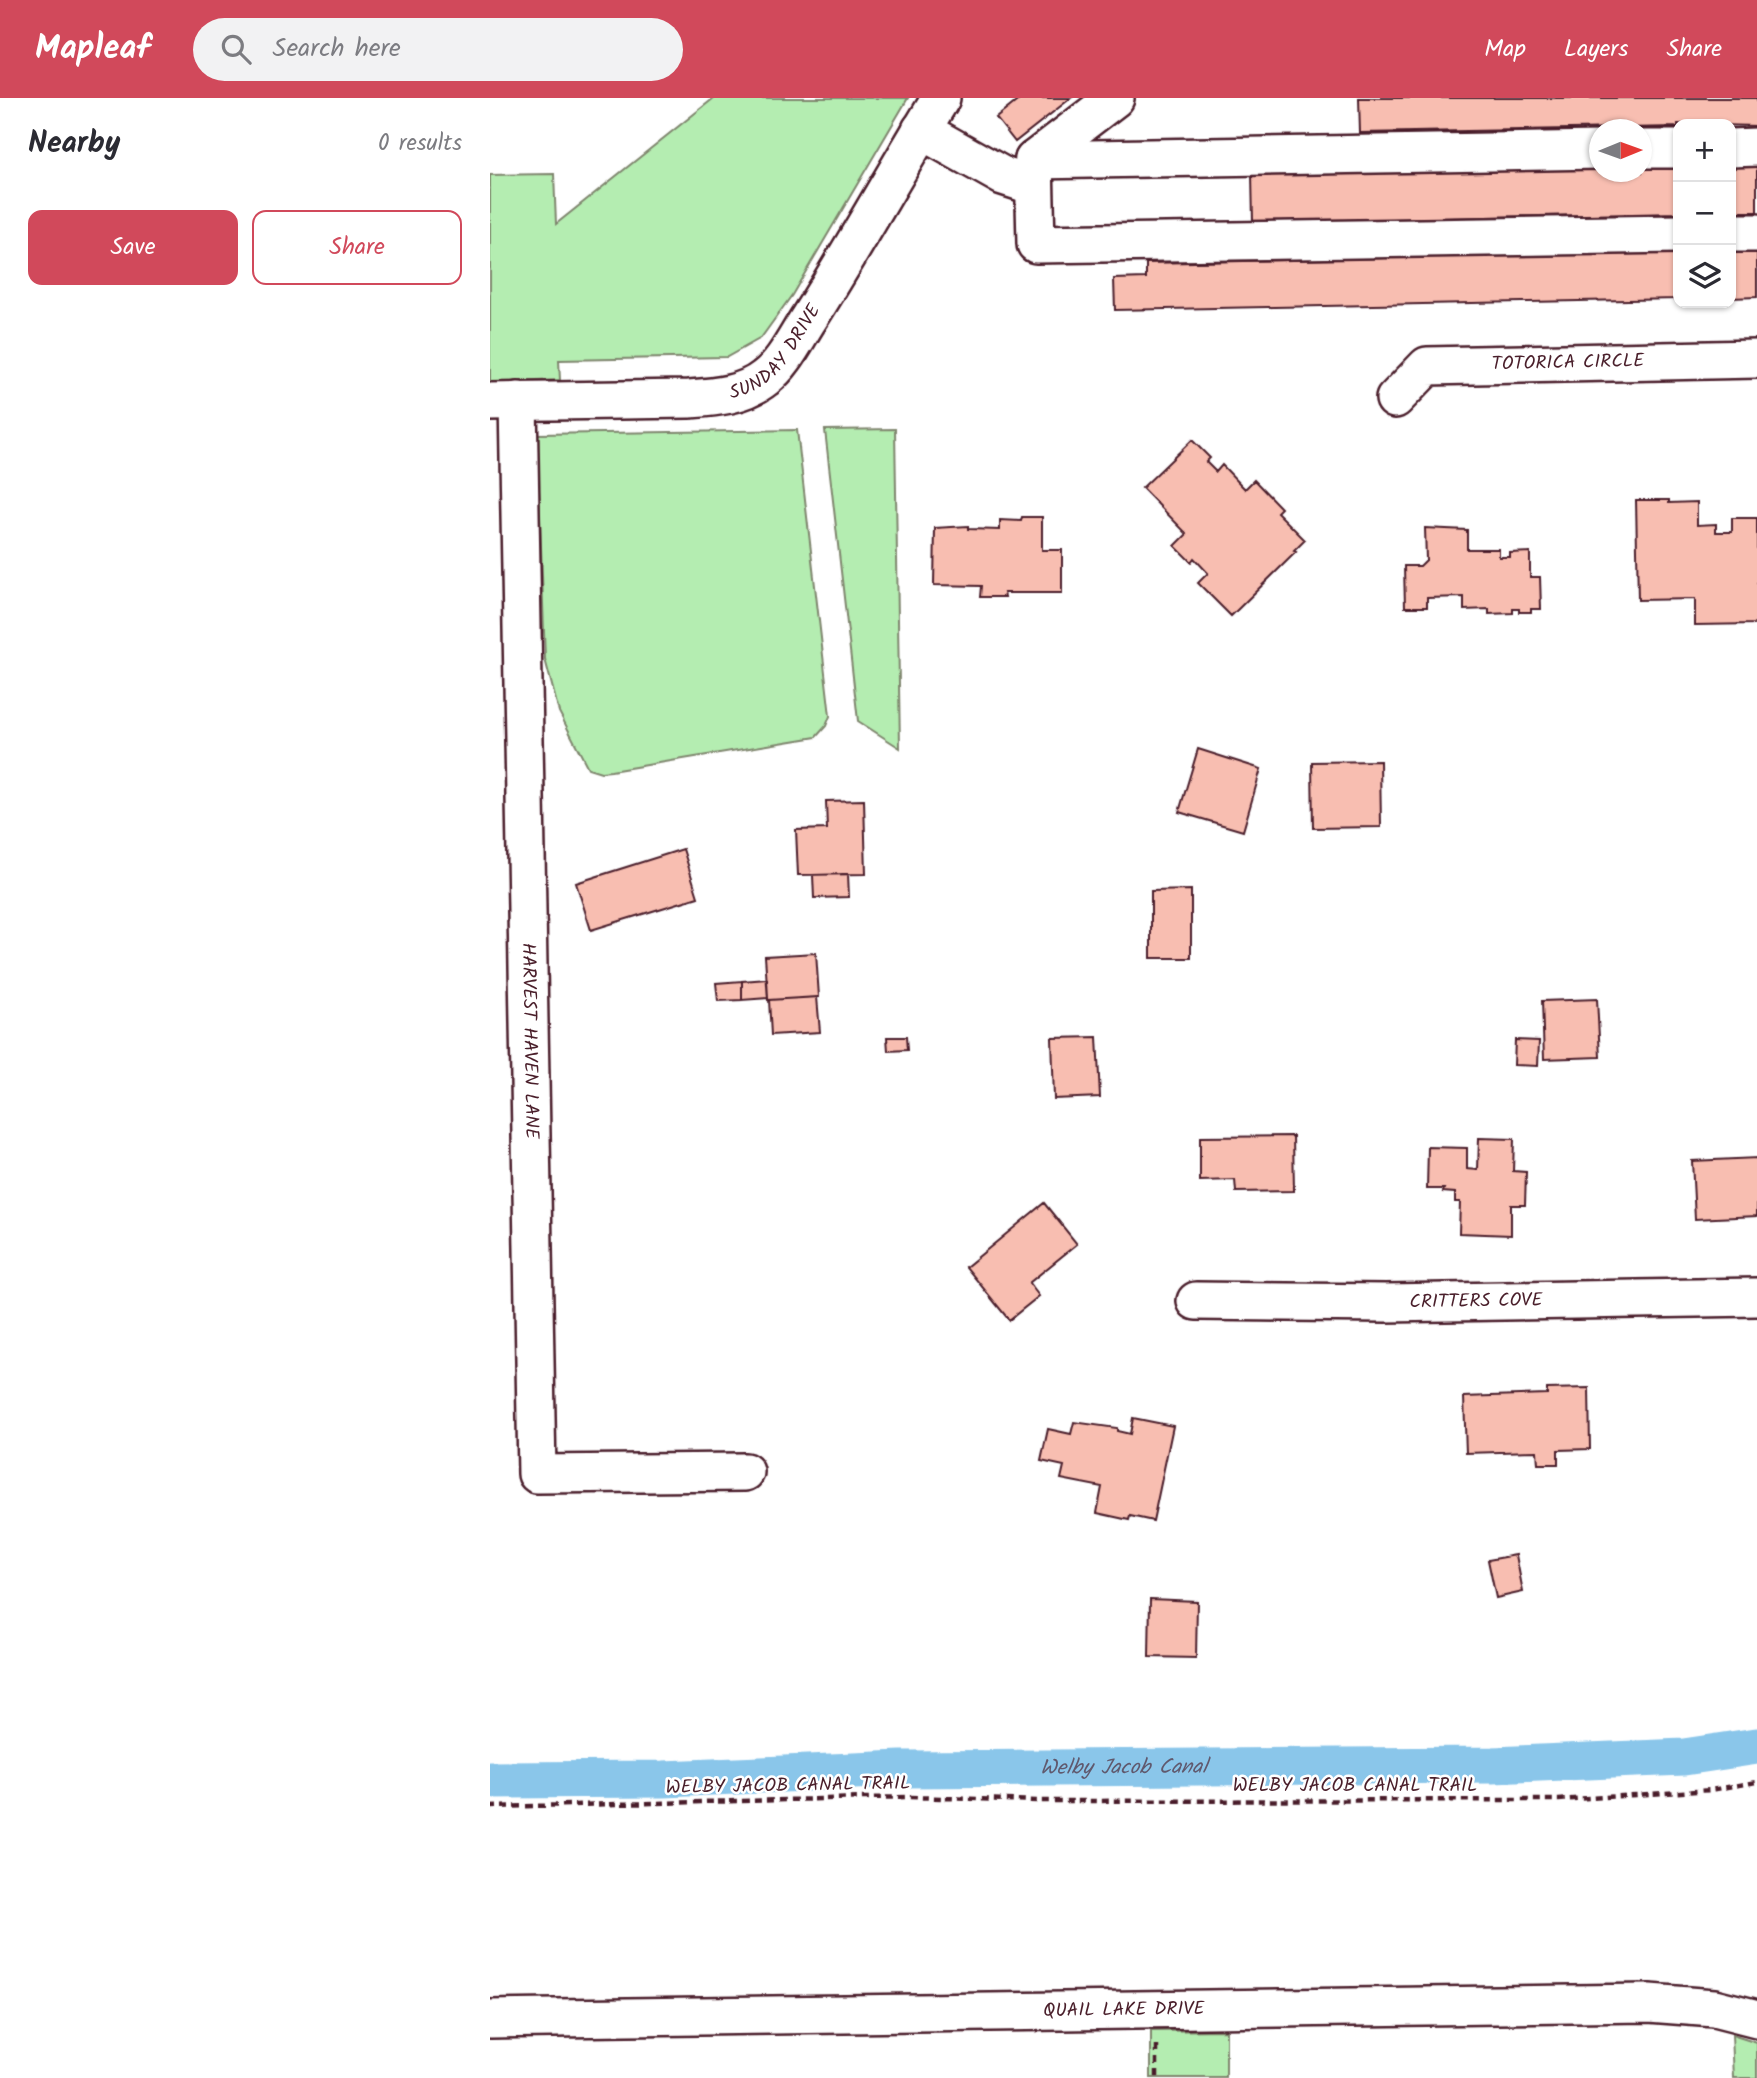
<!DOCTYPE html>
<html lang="en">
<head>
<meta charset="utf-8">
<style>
  body { margin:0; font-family:Kalam,sans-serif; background:#f2f2f3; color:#2b2b33 }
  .controls { position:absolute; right:21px; top:21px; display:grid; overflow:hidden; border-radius:14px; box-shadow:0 2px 5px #0004 }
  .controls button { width:63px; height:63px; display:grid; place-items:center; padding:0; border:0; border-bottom:2px solid #e1e1e2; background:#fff; color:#2b2b33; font:35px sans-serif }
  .compass { position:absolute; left:1099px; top:21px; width:63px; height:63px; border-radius:50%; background:#fff; box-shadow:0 2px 5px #0004; rotate:89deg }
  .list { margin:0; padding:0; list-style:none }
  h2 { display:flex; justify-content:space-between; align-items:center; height:91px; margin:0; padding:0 28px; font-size:30px }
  h2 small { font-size:23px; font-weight:400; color:#7c7c81 }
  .actions { display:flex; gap:14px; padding:21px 28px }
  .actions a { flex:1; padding:16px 0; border:2px solid #d1495b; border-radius:14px; text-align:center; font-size:24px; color:#d1495b }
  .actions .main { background:#d1495b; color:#fff }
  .icon { flex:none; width:38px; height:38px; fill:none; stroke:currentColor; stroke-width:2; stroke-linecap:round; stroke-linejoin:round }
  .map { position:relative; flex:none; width:1267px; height:1980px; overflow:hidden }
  header { display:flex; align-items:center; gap:42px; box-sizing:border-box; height:98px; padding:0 35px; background:#d1495b; color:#fff }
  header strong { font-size:33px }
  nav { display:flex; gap:38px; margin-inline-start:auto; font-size:24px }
  .search { width:490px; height:63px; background:#f2f2f3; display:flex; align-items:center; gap:18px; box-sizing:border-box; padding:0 24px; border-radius:38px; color:#7c7c81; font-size:26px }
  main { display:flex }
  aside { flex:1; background:#fff }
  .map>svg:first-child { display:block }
</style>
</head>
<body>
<header>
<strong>Mapleaf</strong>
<div class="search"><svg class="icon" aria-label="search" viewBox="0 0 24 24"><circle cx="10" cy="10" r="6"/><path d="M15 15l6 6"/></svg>Search here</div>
<nav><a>Map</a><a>Layers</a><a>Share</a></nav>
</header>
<main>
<aside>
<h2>Nearby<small>0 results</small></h2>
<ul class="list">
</ul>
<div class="actions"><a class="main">Save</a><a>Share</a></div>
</aside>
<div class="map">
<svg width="1267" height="1980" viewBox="0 0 1267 1980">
  <rect width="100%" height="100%" fill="#fff"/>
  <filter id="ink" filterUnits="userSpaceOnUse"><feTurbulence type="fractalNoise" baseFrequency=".0143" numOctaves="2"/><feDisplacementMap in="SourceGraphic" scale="14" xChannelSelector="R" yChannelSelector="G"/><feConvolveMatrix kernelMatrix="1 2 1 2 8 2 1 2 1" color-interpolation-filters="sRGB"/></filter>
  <g filter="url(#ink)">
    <path fill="#b4edb1" stroke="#7f866e" stroke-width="2" d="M224 0H418L302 197 271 240 237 259 69 262 70 282 0 285V77L64 76 66 126Z
      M405 331 410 650 368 623 335 332Z
      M307 332 340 618 336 628 326 639 121 673 111 674 98 670 69 614 55 561 47 336Z
      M736 1932V1980H661V1933Z
      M1242 1937 1267 1945V1980H1244Z"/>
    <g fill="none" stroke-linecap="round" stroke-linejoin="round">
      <path stroke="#8ac6ea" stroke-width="37" id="s1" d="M0 1682 174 1681 411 1671 1003 1667 1194 1659 1267 1648"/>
    </g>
    <path fill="#f8beb1" stroke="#4a1f2b" stroke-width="2" d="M531 0H581L525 44 506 20Z
      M869 0H1267V28L1188 26V29L870 35Z
      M1241 66H1267V114H1241Z
      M1188 67V115L763 124 762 76 1110 69V74H1152V68Z
      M1241 153H1267V199L1241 200Z
      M1188 154V201L625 212 624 181 656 180V165Z
      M702 342 720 360 716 364 726 374 732 367 755 391 764 382 791 410 787 414 815 442 804 453 806 454 741 518 708 485 718 475 704 460 701 464 685 448 697 436 652 390Z
      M1146 402H1179V405L1207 404V427L1226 426V434H1242V420H1267V526L1205 527V501L1148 502Z
      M532 419H552V452H572V495H514L515 499H490L491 488 444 487 445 430 478 428V431L510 432V422L531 423Z
      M935 430 977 432V451H1009V459H1020V455L1040 454V479H1050L1051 511H1041V514H1029V511H1023V515L999 516V511L974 512V499L937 500V509H915L914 468H930L936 462Z
      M708 651 771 671 753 733 689 714Z
      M890 663 891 729 823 730 822 664Z
      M374 702 376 776 308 777 306 732 337 731 336 703Z
      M193 751 208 799 101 832 86 785Z
      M358 776 359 799 324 800 323 777Z
      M701 792V860H661V793Z
      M326 855 329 899 278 902 275 858Z
      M277 881 278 900 252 902V883Z
      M252 883V902L228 903 226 885Z
      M327 899 330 934 281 937 279 902Z
      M1107 901 1110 959 1054 961 1052 903Z
      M397 939H416L417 952 398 953Z
      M607 939 610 999 564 1001 562 940Z
      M1025 942 1049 943 1048 968 1024 967Z
      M803 1038 804 1093 746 1094 745 1082 710 1083V1039Z
      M989 1040 1024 1041 1023 1073 1036 1074 1035 1107H1021V1137L969 1135 970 1104H965V1095L953 1094 954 1091H937L938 1049 977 1050V1071L988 1072Z
      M1267 1060V1118L1205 1121 1202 1063Z
      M554 1105 587 1146 539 1185 549 1198 519 1222 476 1169Z
      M1099 1290 1100 1351 1068 1352V1366H1048L1047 1353 976 1355 974 1299 1057 1296V1291Z
      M643 1320 683 1328 663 1423 640 1418 639 1422 607 1415 612 1389 571 1381 574 1368 551 1363 558 1331 581 1336 584 1324 627 1330V1333L640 1336Z
      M1026 1457 1033 1494 1006 1500 998 1462Z
      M660 1501 707 1503 706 1560 659 1559Z"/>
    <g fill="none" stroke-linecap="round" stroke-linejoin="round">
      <g stroke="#4a1f2b" stroke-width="42">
        <g id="minor">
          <path d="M625 0 544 62 546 146 1188 136"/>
          <path d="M431 32 513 78 544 88"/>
          <path d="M1241 50 1267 49"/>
          <path d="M1152 51H1188"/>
          <path d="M544 62 1110 52"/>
          <path d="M1241 135H1267"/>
          <path id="s2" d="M905 301 937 268 1267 261"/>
          <path id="s3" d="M28 303 47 1376 255 1374"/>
          <path id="s4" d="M0 304 199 301C226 299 254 297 275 280 294 266 306 240 319 220 365 148 406 73 451 0"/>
          <path id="s5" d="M706 1203 896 1205 1267 1199"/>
          <path id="s6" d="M0 1921 1159 1905 1224 1910 1267 1921"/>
        </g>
      </g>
      <path stroke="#4a1f2b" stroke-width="4.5" stroke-dasharray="7 5" stroke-linecap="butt" d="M0 1709 419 1699 549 1703 1069 1702 1221 1692 1267 1684
        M667 1948V1980"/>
      <use href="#minor" stroke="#fff" stroke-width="37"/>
    </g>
  </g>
  <g text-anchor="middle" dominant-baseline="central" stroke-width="5" stroke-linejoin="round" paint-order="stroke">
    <g font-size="19" fill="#4a1f2b" stroke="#fff">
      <text stroke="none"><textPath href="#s4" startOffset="304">SUNDAY DRIVE</textPath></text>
      <text stroke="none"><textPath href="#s2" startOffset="187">TOTORICA CIRCLE</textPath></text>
      <text stroke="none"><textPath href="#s3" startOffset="640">HARVEST HAVEN LANE</textPath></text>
      <text stroke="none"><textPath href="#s5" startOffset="280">CRITTERS COVE</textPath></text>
      <text transform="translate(298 1688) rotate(-1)">WELBY JACOB CANAL TRAIL</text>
      <text x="865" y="1688">WELBY JACOB CANAL TRAIL</text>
      <text stroke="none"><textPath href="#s6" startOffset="634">QUAIL LAKE DRIVE</textPath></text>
    </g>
    <g font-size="21" font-style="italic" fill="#60596e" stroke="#fff">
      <text stroke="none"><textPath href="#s1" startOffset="634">Welby Jacob Canal</textPath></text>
    </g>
  </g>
</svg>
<div class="controls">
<button>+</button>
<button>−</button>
<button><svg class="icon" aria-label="layers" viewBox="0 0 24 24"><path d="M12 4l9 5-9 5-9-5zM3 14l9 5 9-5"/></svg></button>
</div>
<svg class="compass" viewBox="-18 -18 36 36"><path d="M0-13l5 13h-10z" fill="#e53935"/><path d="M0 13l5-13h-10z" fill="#7c7c81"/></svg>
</div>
</main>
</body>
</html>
